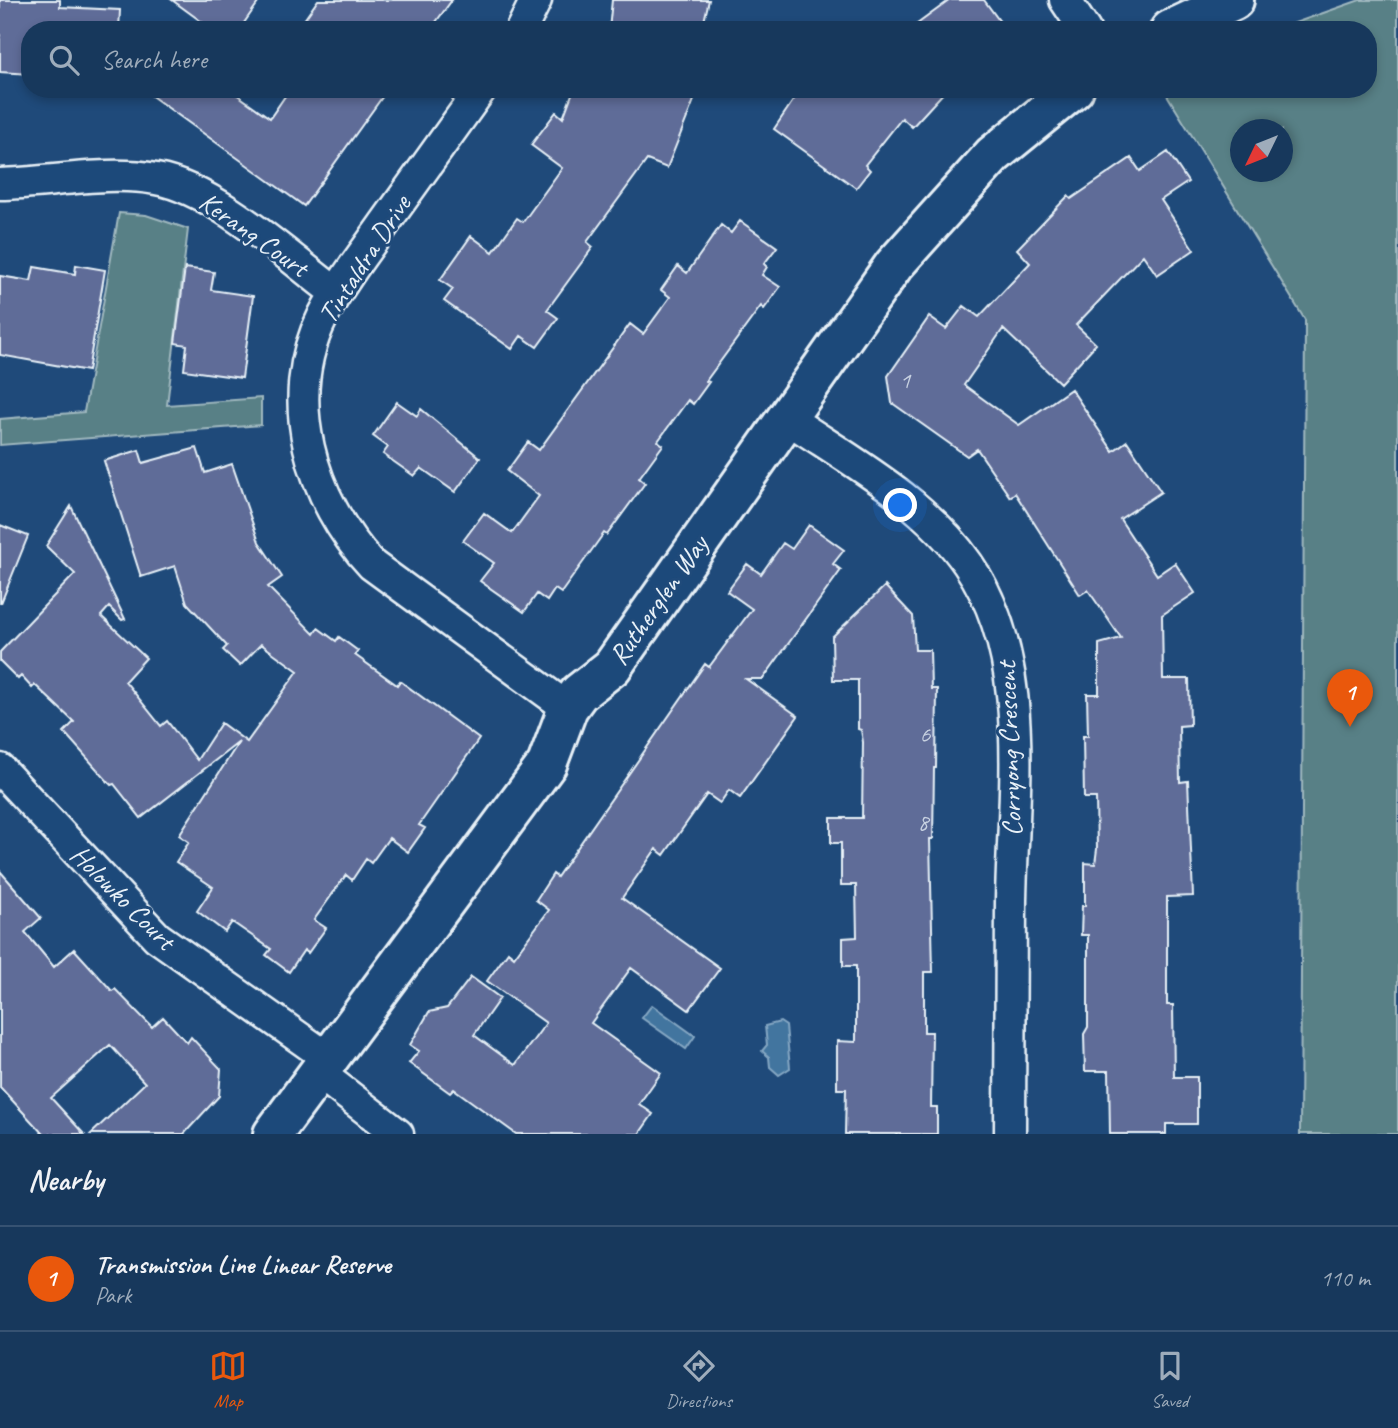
<!DOCTYPE html>
<html lang="en">
<head>
<meta charset="utf-8">
<style>
  body { margin:0; font-family:Caveat,sans-serif; background:#203f62; color:#f1f3f6 }
  .compass { position:absolute; left:1230px; top:119px; width:63px; height:63px; border-radius:50%; background:#17385c; box-shadow:0 4px 10px #0003; rotate:227deg }
  .you { position:absolute; left:901px; top:506px; width:24px; height:24px; margin:-18px; border:5px solid #fff; border-radius:50%; background:#1a73e8; box-shadow:0 0 0 10px #1a73e833 }
  .badge { display:grid; place-items:center; width:46px; height:46px; border-radius:50%; background:#ea580c; color:#fff; font-size:23px; font-weight:700 }
  .pin { position:absolute; translate:-50% -58px; filter:drop-shadow(0 2px 4px #0008) }
  .pin::after { content:''; position:absolute; top:37px; width:24px; height:21px; background:inherit; clip-path:polygon(0 0,100% 0,50% 100%) }
  .list { margin:0; padding:0; list-style:none }
  h2 { display:flex; justify-content:space-between; align-items:center; height:91px; margin:0; padding:0 28px; font-size:30px }
  h2 small { font-size:23px; font-weight:400; color:#9eacbb }
  .list li { display:grid; grid-template-columns:46px 1fr auto; gap:21px; align-items:center; box-sizing:border-box; height:105px; padding:0 28px; border-top:2px solid #365272 }
  .list b { display:block; font-size:26px; white-space:nowrap }
  .list p { margin:0; font-size:23px; white-space:nowrap; color:#9eacbb }
  .list em { font-size:23px; font-style:normal; color:#9eacbb }
  .icon { flex:none; width:38px; height:38px; fill:none; stroke:currentColor; stroke-width:2; stroke-linecap:round; stroke-linejoin:round }
  .map { position:relative; flex:none; width:1398px; height:1134px; overflow:hidden }
  .search { position:absolute; background:#17385c; box-shadow:0 4px 10px #0003; left:21px; right:21px; top:21px; height:77px; display:flex; align-items:center; gap:18px; box-sizing:border-box; padding:0 24px; border-radius:28px; color:#9eacbb; font-size:26px }
  .sheet { height:196px; background:#17385c }
  nav { display:flex; justify-content:space-around; align-items:center; box-sizing:border-box; height:98px; border-top:2px solid #365272; background:#17385c; font-size:19px; color:#9eacbb }
  nav a { display:grid; justify-items:center; gap:4px }
  nav .on { color:#ea580c }
  .map>svg:first-child { display:block }
</style>
</head>
<body>
<div class="map">
<svg width="1398" height="1134" viewBox="0 0 1398 1134">
  <rect width="100%" height="100%" fill="#1f4a7a"/>
  <filter id="ink" filterUnits="userSpaceOnUse"><feTurbulence type="fractalNoise" baseFrequency=".0143" numOctaves="2"/><feDisplacementMap in="SourceGraphic" scale="14" xChannelSelector="R" yChannelSelector="G"/><feConvolveMatrix kernelMatrix="1 2 1 2 8 2 1 2 1" color-interpolation-filters="sRGB"/></filter>
  <g filter="url(#ink)">
    <path fill="#588086" stroke="#a0b8bf" stroke-width="2" fill-rule="evenodd" d="M1360 0H1398V1134H1300L1305 320 1164 90 1368 89V30H1275ZM1240 130H1282V172H1240Z
      M119 213 146 215 188 229 167 405 261 398V425L0 445V419L84 412Z"/>
    <path fill="#43759f" stroke="#85a7c3" stroke-width="2" d="M652 1005 695 1036 686 1049 642 1018Z
      M780 1022 786 1026 790 1068 779 1075 770 1067 769 1057 762 1051 767 1045 765 1026Z"/>
    <path fill="#5f6c98" stroke="#e8f1f8" stroke-width="2" d="M0 0H60V7L120 10 119 30H30V74L0 72Z
      M172 0H260L239 30H213Z
      M318 0H452L430 30H297Z
      M612 0H709L702 30H609Z
      M950 0H984L1006 30H909Z
      M142 89H229L270 118 290 89H388L304 206Z
      M574 89H682L696 95 667 168 647 160 587 242 593 247 547 310 558 318 537 347 521 336 512 349 444 301 453 289 440 280 471 236 493 252 517 218 523 222 562 168 531 145 556 112 563 118Z
      M801 89H947L912 127 902 118 865 165 870 170 856 188 774 129Z
      M1168 152 1188 182 1161 200 1194 250 1157 275 1143 255 1076 325 1096 344 1060 383 1003 329 964 385 1019 425 1071 389 1113 451 1127 441 1161 492 1120 519 1157 575 1175 563 1195 593 1162 615 1163 679H1189L1190 725 1179 726 1180 782 1188 781 1193 896 1167 897V1005H1173L1174 1077H1197V1124H1166V1134H1110L1109 1071H1085L1084 1034 1088 1027V935H1081L1082 906H1085V863L1095 864 1097 849 1096 798H1084L1083 736H1088L1087 694H1099V644L1121 638 1088 590 1080 595 1015 493 1010 497 977 449 967 456 892 403 888 376 929 317 946 329 964 306 979 317 1030 263 1017 249 1068 196 1071 199 1131 158 1140 171Z
      M740 221 777 247 764 264 767 267 762 275 780 287 764 309 761 306 706 381 709 382 693 404 688 400 658 441 663 445 639 478 645 483 607 535 604 533 561 593 555 589 547 601 537 594 524 612 480 581 494 563 463 541 484 513 512 533 539 496 507 471 528 442 539 450 630 324 643 334 670 297 661 290 678 266 687 273 721 225 731 233Z
      M76 265 105 270 88 371 0 355V276L31 281 34 267 75 274Z
      M185 268 214 272 211 290 253 296 242 378 184 370 187 345 175 343Z
      M397 402 417 416 421 409 480 458 455 492 421 468 414 476 383 454 388 447 373 436Z
      M197 448 205 473 232 464 259 542 282 577 268 587 314 634 318 628 336 641 339 637 358 651 355 655 397 685 400 681 479 739 419 825 425 828 408 852 389 838 371 863 366 859 352 880 346 875 314 920 326 928 308 953 304 950 289 972 266 955 271 949 232 922 225 932 197 911 213 887 176 862 189 842 179 835 239 742 141 818 114 784 111 785 64 732 74 722 35 685 32 688 21 676 18 679 0 661V652L75 574 46 546 71 506 125 619 122 620 109 607 101 616 146 658 125 681 161 726 167 721 197 760 221 723 247 742 298 671 261 644 240 666 223 650 227 646 187 603 175 566 141 577 104 461 139 450 143 463Z
      M0 525 28 536 1 603H0Z
      M809 525 844 550 833 564 841 570 763 679H746L798 716 740 798 729 790 720 803 707 794 664 855 656 849 622 898 720 968 689 1010 631 968 591 1023 661 1073 639 1104 653 1114 639 1134H516L454 1089 450 1093 409 1063 419 1051 410 1045 429 1012 447 1008 471 977 500 998 474 1035 515 1065 546 1023 487 981 508 952 514 957 549 910 536 900 553 874 557 877 705 664 709 667 752 609 727 591 747 564 761 574 783 543 792 549Z
      M885 586 913 616 915 650H930L931 689H937L936 768H934L933 839H930L933 972H924V1032H932L931 1107H937V1134H845L846 1089H837V1041L856 1042V966H843V938L857 937 856 885H841V843H831V818H862L863 742 861 730 858 729V680H833L832 637Z
      M0 871 41 918 25 932 54 967 74 949 112 991 115 989 152 1027 163 1017 187 1043 191 1037 221 1069 219 1096 184 1134H91L145 1083 110 1045 51 1098 84 1134H43L0 1087Z"/>
    <g fill="none" stroke-linecap="round" stroke-linejoin="round">
      <g stroke="#e8f1f8" stroke-width="35">
        <path id="street" d="M1065 0 1085 30
          M521 30 536 0
          M481 89C449 134 417 178 385 223 364 253 340 283 323 316 281 399 311 500 372 565L568 708
          M0 184C51 183 106 170 156 179 215 189 288 257 336 293
          M787 418C849 460 925 501 968 564 1033 658 1013 791 1011 900 1010 978 1010 1056 1010 1134
          M0 769 157 937 328 1058
          M318 1072 398 1134"/>
      </g>
      <g stroke="#e8f1f8" stroke-width="44">
        <path id="secondary" d="M1170 30 1234 0
          M273 1134 547 764 568 708 579 693 612 667 894 265 993 155 1074 89"/>
      </g>
      <use href="#street" stroke="#1f4a7a" stroke-width="30"/>
      <use href="#secondary" stroke="#1f4a7a" stroke-width="38"/>
    </g>
  </g>
  <g text-anchor="middle" dominant-baseline="central" stroke-width="6" stroke-linejoin="round" paint-order="stroke">
    <g font-size="24" fill="#c6d0e0">
      <text x="905" y="380">1</text>
      <text x="925" y="734">6</text>
      <text x="923" y="822">8</text>
    </g>
    <g font-size="28" fill="#e8f1f8" stroke="#1f4a7a">
      <text transform="translate(254 234) rotate(35)">Kerang Court</text>
      <text transform="translate(364 259) rotate(-57)">Tintaldra Drive</text>
      <text transform="translate(658 600) rotate(-55)">Rutherglen Way</text>
      <text transform="translate(1009 749) rotate(-92)">Corryong Crescent</text>
      <text transform="translate(123 897) rotate(45)">Holowko Court</text>
    </g>
  </g>
</svg>
<svg class="compass" viewBox="-18 -18 36 36"><path d="M0-13l5 13h-10z" fill="#e53935"/><path d="M0 13l5-13h-10z" fill="#9eacbb"/></svg>
<div class="you"></div>
<div class="pin badge" style="left:1350px;top:727px">1</div>
<div class="search"><svg class="icon" aria-label="search" viewBox="0 0 24 24"><circle cx="10" cy="10" r="6"/><path d="M15 15l6 6"/></svg>Search here</div>
</div>
<section class="sheet">
<h2>Nearby<small></small></h2>
<ul class="list">
<li><span class="badge">1</span><div><b>Transmission Line Linear Reserve</b><p>Park</p></div><em>110 m</em></li>
</ul>
</section>
<nav>
<a class="on"><svg class="icon" aria-label="map" viewBox="0 0 24 24"><path d="M3 6l6-2 6 2 6-2v14l-6 2-6-2-6 2zM9 4v14M15 6v14"/></svg>Map</a>
<a><svg class="icon" aria-label="directions" viewBox="0 0 24 24"><path d="M12 3l9 9-9 9-9-9zM9 14v-3h6M13 9l2 2-2 2"/></svg>Directions</a>
<a><svg class="icon" aria-label="saved" viewBox="0 0 24 24"><path d="M7 4h10v16l-5-4-5 4z"/></svg>Saved</a>
</nav>
</body>
</html>
